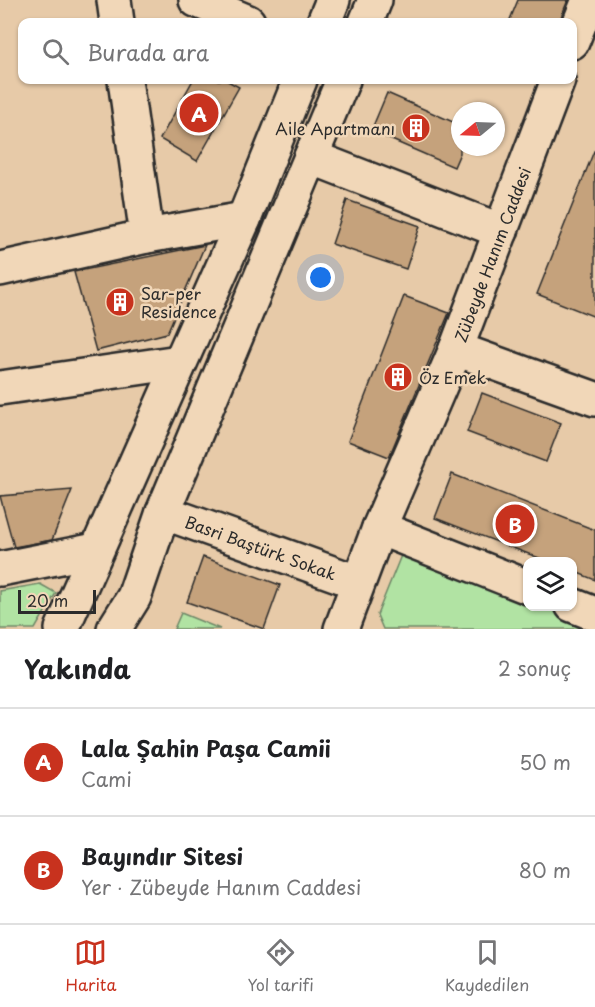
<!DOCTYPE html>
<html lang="tr">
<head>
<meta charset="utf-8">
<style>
  body { margin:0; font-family:"Playpen Sans",sans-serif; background:#f2f2f2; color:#202124 }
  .controls { position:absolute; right:18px; bottom:18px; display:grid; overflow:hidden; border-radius:12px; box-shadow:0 2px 4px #0004 }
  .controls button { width:54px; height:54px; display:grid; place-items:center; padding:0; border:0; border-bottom:2px solid #e0e0e0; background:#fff; color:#202124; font:30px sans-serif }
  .compass { position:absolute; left:451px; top:102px; width:54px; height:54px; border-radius:50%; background:#fff; box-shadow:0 2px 4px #0004; rotate:251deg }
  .scale { position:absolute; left:18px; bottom:15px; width:78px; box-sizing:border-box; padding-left:6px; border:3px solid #2b2b2b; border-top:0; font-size:16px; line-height:21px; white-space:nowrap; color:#2b2b2b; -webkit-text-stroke:4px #f1d7b8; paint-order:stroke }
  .you { position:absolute; left:321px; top:278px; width:21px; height:21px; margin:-15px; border:4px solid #fff; border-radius:50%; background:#1a73e8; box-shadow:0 0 0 9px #1a73e833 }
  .badge { display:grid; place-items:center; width:39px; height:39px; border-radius:50%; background:#c8321e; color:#fff; font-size:20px; font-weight:700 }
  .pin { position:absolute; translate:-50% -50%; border:3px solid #fff; box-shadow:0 2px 6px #0006 }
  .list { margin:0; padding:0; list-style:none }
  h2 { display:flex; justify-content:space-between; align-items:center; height:78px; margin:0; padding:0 24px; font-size:26px }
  h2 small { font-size:20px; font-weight:400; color:#757577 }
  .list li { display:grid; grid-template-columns:39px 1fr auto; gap:18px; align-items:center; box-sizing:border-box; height:108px; padding:0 24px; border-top:2px solid #e0e0e0 }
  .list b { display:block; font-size:22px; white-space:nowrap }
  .list p { margin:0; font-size:20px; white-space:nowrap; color:#757577 }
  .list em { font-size:20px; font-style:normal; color:#757577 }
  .icon { flex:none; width:33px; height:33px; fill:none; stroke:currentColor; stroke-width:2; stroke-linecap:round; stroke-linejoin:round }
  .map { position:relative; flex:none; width:595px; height:629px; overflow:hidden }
  .search { position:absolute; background:#fff; box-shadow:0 2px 4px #0004; left:18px; right:18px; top:18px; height:66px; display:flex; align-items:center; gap:15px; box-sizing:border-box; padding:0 21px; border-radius:12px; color:#757577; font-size:22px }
  .sheet { height:294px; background:#fff }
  nav { display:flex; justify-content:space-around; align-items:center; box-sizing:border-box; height:84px; border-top:2px solid #e0e0e0; background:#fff; font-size:16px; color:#757577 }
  nav a { display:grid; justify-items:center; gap:3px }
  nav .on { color:#c8321e }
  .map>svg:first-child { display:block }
</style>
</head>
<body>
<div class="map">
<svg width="595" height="629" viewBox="0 0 595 629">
  <rect width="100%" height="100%" fill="#e7caa8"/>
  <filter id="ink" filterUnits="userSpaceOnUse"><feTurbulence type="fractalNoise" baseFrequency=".0167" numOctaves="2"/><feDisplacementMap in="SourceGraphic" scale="12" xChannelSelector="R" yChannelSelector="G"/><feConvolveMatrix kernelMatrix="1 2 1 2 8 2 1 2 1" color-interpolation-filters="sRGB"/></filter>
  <g filter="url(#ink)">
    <path fill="#b1e3a3" stroke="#6e8767" stroke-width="1.5" d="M404 548 527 597 528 606 551 607 595 624V629H383L377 615Z
      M40 584 56 593 35 629H0V591Z
      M181 613 220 629H174Z"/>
    <path fill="#c5a27c" stroke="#2b2b2b" stroke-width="1.5" d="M518 0H568L559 22H509Z
      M193 80H226L239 87 197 161 160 139Z
      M387 93 460 125V153L454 167 371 131Z
      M594 151 595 152V317L537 294Z
      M347 200 420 226 406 269 332 244Z
      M205 245 167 333 96 351 74 272Z
      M404 296 449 313 389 457 348 441Z
      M482 393 561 423 546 462 467 432Z
      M452 474 595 530V580L573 571V561H547L435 518Z
      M72 490 52 540 14 547 0 496Z
      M203 557 280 585 264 629 187 602Z"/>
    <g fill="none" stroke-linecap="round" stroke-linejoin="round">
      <g stroke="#2b2b2b" stroke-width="38">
        <g id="minor">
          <path d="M114 0 117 22"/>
          <path d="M196 0 248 22"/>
          <path d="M572 42 589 0"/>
          <path d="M125 80 147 236"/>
          <path d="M311 157 501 231"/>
          <path d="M0 269 147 236 244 219"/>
          <path d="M456 349 595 399"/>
          <path d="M0 388 179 362"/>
          <path id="s1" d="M163 512 357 582"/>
          <path d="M379 528 528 587"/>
          <path d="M0 569 96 550"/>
          <path d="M572 605 595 614"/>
          <path id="s2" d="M341 629 379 528 456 349 558 80"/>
        </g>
      </g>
      <g stroke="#2b2b2b" stroke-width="38">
        <path id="major" d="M324 22 333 0
          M366 22 375 0
          M62 629 244 219 300 80
          M114 629 134 597 163 512 343 80"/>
      </g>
      <use href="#minor" stroke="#f1d7b8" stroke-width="33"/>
      <use href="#major" stroke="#f1d7b8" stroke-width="33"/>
    </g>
  </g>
  <defs>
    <g id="building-disc" transform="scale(1.5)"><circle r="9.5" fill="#c8321e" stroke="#f1d7b8"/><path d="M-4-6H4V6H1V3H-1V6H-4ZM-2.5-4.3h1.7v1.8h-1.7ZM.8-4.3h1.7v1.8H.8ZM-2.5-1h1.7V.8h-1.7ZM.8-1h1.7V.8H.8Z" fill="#fff"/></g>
  </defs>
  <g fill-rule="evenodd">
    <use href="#building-disc" x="416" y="128"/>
    <use href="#building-disc" x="120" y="302"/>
    <use href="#building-disc" x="398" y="377"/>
  </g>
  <g text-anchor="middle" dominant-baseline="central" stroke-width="5" stroke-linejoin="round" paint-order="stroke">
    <g font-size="16" fill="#2b2b2b" stroke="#f1d7b8" text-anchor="start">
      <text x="395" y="128" text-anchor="end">Aile Apartmanı</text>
      <text x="141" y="293">Sar-per<tspan x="141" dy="18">Residence</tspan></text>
      <text x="419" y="377">Öz Emek</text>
    </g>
    <g font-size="16" fill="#2b2b2b" stroke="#f1d7b8">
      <text stroke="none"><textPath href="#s2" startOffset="404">Zübeyde Hanım Caddesi</textPath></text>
      <text stroke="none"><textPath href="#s1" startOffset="104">Basri Baştürk Sokak</textPath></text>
    </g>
  </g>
</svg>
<div class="controls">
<button><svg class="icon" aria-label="layers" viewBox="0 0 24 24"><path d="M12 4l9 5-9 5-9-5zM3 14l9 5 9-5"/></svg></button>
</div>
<svg class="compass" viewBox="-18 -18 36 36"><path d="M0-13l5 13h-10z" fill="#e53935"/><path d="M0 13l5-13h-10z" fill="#757577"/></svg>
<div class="scale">20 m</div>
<div class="you"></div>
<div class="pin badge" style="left:199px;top:113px">A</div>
<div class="pin badge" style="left:515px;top:524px">B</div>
<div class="search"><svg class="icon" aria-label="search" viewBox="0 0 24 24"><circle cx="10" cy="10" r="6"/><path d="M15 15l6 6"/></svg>Burada ara</div>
</div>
<section class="sheet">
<h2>Yakında<small>2 sonuç</small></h2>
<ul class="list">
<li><span class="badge">A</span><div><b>Lala Şahin Paşa Camii</b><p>Cami</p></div><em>50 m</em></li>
<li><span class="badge">B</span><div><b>Bayındır Sitesi</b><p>Yer · Zübeyde Hanım Caddesi</p></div><em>80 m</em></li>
</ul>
</section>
<nav>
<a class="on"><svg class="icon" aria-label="map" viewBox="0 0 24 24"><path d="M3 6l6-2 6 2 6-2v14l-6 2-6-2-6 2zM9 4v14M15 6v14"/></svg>Harita</a>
<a><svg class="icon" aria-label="directions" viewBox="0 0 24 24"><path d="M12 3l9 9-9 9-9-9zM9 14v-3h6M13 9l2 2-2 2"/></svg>Yol tarifi</a>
<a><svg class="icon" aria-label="saved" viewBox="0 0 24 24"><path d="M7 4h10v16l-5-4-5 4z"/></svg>Kaydedilen</a>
</nav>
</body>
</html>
